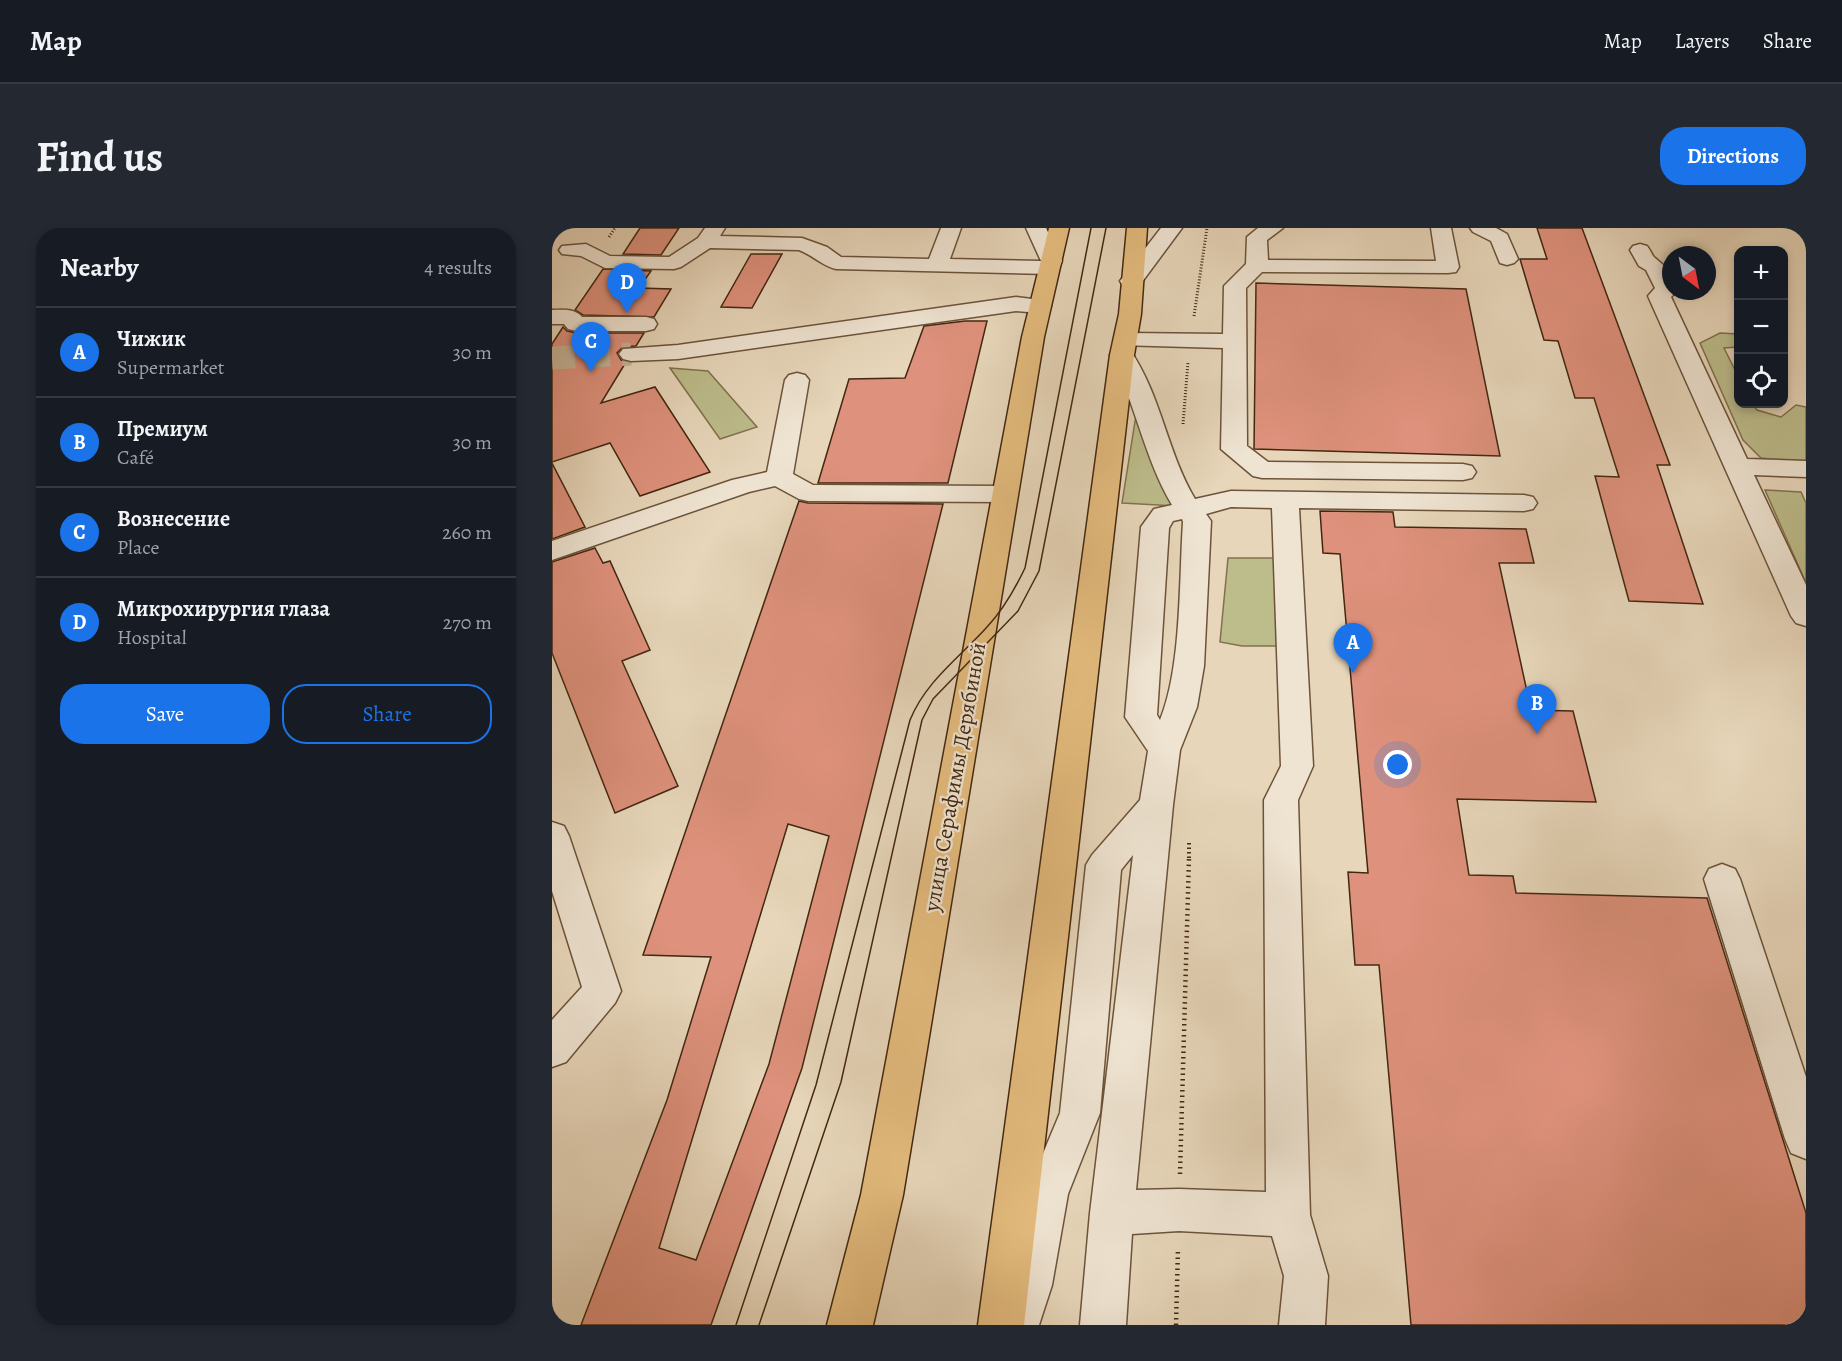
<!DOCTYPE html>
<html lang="en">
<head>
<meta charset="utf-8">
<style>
  body { margin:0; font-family:Alegreya,serif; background:#242831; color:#f1f3f6 }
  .controls { position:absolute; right:18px; top:18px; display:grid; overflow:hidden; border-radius:12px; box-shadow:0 3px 9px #0003 }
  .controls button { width:54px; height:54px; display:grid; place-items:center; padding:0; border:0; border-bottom:2px solid #363941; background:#171b24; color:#f1f3f6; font:30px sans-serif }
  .compass { position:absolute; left:1110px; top:18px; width:54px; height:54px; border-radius:50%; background:#171b24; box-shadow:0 3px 9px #0003; rotate:148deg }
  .you { position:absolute; left:846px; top:537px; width:21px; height:21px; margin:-15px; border:4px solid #fff; border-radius:50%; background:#1a73e8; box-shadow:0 0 0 9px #1a73e833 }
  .badge { display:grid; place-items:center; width:39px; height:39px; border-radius:50%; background:#1a73e8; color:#fff; font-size:20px; font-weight:700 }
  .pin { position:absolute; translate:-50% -50px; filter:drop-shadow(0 2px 3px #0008) }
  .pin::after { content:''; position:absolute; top:32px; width:21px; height:18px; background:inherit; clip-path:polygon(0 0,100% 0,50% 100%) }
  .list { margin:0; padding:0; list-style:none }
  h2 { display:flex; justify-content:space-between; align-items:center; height:78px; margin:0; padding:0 24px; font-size:26px }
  h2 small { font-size:20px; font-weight:400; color:#9ea1a6 }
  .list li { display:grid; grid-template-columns:39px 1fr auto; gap:18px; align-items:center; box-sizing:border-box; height:90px; padding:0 24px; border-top:2px solid #363941 }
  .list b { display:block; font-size:22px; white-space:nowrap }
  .list p { margin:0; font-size:20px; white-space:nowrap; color:#9ea1a6 }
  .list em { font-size:20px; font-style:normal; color:#9ea1a6 }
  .actions { display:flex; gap:12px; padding:18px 24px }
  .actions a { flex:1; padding:14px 0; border:2px solid #1a73e8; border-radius:24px; text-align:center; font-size:21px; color:#1a73e8 }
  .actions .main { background:#1a73e8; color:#fff }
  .icon { flex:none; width:33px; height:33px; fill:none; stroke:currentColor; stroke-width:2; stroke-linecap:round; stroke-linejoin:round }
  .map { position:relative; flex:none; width:1254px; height:1097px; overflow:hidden; border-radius:24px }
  header { display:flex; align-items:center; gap:36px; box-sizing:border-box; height:84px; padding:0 30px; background:#171b24; border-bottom:2px solid #363941 }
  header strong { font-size:28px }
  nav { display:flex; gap:33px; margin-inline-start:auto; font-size:21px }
  .intro { display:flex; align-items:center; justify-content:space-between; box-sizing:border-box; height:144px; padding:0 36px }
  h1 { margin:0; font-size:42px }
  .button { padding:15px 27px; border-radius:24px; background:#1a73e8; color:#fff; font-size:21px; font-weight:700 }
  main { display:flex; gap:36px; padding:0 36px }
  aside { flex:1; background:#171b24; border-radius:24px; box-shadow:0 3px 9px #0003 }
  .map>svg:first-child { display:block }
</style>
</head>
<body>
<header>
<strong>Map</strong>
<nav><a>Map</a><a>Layers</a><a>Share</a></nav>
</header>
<div class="intro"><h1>Find us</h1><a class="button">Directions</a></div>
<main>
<aside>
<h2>Nearby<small>4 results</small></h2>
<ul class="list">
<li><span class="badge">A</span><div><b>Чижик</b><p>Supermarket</p></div><em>30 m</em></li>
<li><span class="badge">B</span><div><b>Премиум</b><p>Café</p></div><em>30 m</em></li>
<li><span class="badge">C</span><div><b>Вознесение</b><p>Place</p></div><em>260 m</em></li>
<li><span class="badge">D</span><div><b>Микрохирургия глаза</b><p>Hospital</p></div><em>270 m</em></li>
</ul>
<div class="actions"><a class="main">Save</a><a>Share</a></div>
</aside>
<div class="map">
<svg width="1254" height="1097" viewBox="0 0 1254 1097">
  <rect width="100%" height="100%" fill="#e7d6ba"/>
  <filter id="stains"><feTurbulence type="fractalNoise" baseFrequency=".00333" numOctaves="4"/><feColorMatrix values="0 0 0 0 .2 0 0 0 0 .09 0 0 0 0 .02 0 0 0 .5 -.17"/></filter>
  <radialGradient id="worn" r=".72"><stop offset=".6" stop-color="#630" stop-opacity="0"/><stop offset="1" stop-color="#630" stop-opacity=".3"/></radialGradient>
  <path fill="#bdbc8b" stroke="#80724e" stroke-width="1.5" d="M1168 105 1186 106V119L1172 120 1186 148V176H1201L1205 182 1229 189 1244 177 1254 179V233L1249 235 1209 230 1191 212 1148 115Z
    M118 140 156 143 205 199 168 211Z
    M585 181 624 278 570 275Z
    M1213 262 1249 264 1254 275V355Z
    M676 330H725L734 418H690L668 414Z"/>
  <path fill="#de917c" stroke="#432710" stroke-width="1.5" fill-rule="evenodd" d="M88 0H127L109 27 71 26Z
    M985 0H1030L1118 237H1105L1151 376 1077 373 1043 248 1067 249 1042 170H1023L1006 113 992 112 968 31H995Z
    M199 26H230L200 80 169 79Z
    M51 41 99 43 87 60 119 61 102 89 31 87 23 82Z
    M704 55 914 61 948 228 702 221Z
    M413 93H435L396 255H266L297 151 353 150 372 98Z
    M11 99 15 103 24 105H92L84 118 71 119 65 125 69 132 74 134 49 175 103 159 158 244 88 268 58 215 0 234V116Z
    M0 235 33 299 0 311Z
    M247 273 256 275 391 276 250 840 159 1097H29L115 872 159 729 91 727ZM236 596 277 608 217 836 144 1032 107 1020Z
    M768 283 841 284 843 299 974 301 982 335H947L979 482 1021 483 1044 574 905 571 917 647 961 648 964 665 1155 670 1254 985V1097H859L827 737H803L796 644 816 645 788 326 771 325Z
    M43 320 51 335 58 333 98 422 70 433 126 558 63 585 0 425V334Z"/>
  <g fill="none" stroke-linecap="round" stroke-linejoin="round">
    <path stroke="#c6b398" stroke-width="23" stroke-dasharray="23 12" stroke-linecap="butt" d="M0 130 79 126"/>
    <g stroke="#6c533a" stroke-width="3">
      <path id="minor" d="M153 0H173L168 8 250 10 275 19 289 29 377 31 389 0H409L398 31 489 33 474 0H494L510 33 505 45 497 46 284 41C271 38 260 27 247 22L158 20 129 39 122 41 53 40 29 28 10 26 7 22 10 18 34 16 58 28 117 29 146 10Z
        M609 0H630L587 58 579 59 571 58 568 53Z
        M706 0H731L715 12 716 32 884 33 879 0H899L907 39 904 44 896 45 710 44 694 60 695 218 716 234 911 236 920 238 924 244 920 250 911 252 710 250 701 248 669 221 671 120 566 117 563 112 566 107 574 105 671 106 672 58 694 36 695 9Z
        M918 0H944L955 6 966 31 962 35 955 37 948 35 939 13 921 4Z
        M1088 16 1095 18C1098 21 1100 28 1103 30 1118 43 1119 41 1119 63H1125L1119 69 1195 231 1254 233V249L1202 247 1254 357V398L1244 395 1239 388 1096 68 1103 60 1094 42 1087 38 1078 22 1081 18Z
        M464 69 496 73 499 78 496 83 488 85 464 83 126 131 79 133 71 131 67 126 71 121 126 117Z
        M0 82C11 82 22 80 30 89H94L102 91 105 96 102 101 94 103H24L16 101 12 96H0Z
        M570 120 578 122C609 167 615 224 643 271L679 263 972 267 981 269 985 275 981 281 972 283 747 280 761 538 746 572 758 987 776 1048 773 1097H727L732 1048 720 1008 627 1003 580 1006 574 1097H528L538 985 581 627 569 642 548 885 516 966 500 1057 487 1097H441L456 1057 474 966 508 885 534 637 540 627 588 572 596 523 573 489 589 299 602 281 620 277C592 230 584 175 558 127L562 122ZM679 279 720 280 729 538 712 572 714 964 627 961 584 962 621 577 628 522 645 479 652 438 659 293 654 286ZM630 291 631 294C627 352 630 438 608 492L605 487 617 300 621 293Z
        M245 145 253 147 257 152 241 246 261 257 452 258 461 260 465 266 461 272 452 274 256 273 247 271 223 258 197 264 0 332V313L180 252 215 244 233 152 237 147Z
        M0 594 12 598 17 608 69 763 63 775 14 834 0 839V792L30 759 0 663Z
        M1170 636 1183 641 1188 651 1254 849V931L1239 925 1233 911 1152 651 1157 641Z"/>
    </g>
    <g stroke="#432710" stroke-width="3">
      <path id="major" d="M497 0H517L492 109 351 967 321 1097H275L309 967 470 109Z
        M575 0H595L589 86 582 127 472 1097H426L558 127 567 86Z"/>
    </g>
    <path stroke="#432710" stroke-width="3" stroke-dasharray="1 2" stroke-linecap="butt" d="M57 9 63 0
      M642 88 655 0
      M631 196 636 134"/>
    <path stroke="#432710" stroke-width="4" stroke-dasharray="1.5 3" stroke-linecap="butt" d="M637 630V615"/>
    <path stroke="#432710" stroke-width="4.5" stroke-dasharray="1.5 4" stroke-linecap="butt" d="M628 946 637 629
      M624 1097 626 1020"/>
    <use href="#minor" fill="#efe4d2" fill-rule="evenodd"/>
    <use href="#major" fill="#e4bb7d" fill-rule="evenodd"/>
    <path stroke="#432710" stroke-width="1.5" d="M184 1097 264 857 358 492C374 453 407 430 435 399 451 382 463 361 473 340L539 0
      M207 1097 289 854 370 492 381 471 466 383 487 343 554 0"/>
  </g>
  <g text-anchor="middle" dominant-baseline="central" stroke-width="4.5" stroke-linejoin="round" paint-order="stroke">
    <g font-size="22" fill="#432710" stroke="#efe4d2">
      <text transform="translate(403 549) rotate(-80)">улица Серафимы Дерябиной</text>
    </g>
  </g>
  <rect width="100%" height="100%" filter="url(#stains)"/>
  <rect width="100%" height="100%" fill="url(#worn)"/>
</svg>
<div class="controls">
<button>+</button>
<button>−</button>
<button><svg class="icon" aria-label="locate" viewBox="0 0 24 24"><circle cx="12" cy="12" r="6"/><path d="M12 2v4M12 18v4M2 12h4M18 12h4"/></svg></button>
</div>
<svg class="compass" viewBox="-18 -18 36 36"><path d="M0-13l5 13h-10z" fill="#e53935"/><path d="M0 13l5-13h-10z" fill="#9ea1a6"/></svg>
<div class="you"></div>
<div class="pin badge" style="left:801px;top:445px">A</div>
<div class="pin badge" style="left:985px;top:506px">B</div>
<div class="pin badge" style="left:39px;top:144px">C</div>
<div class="pin badge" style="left:75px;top:85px">D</div>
</div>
</main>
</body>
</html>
